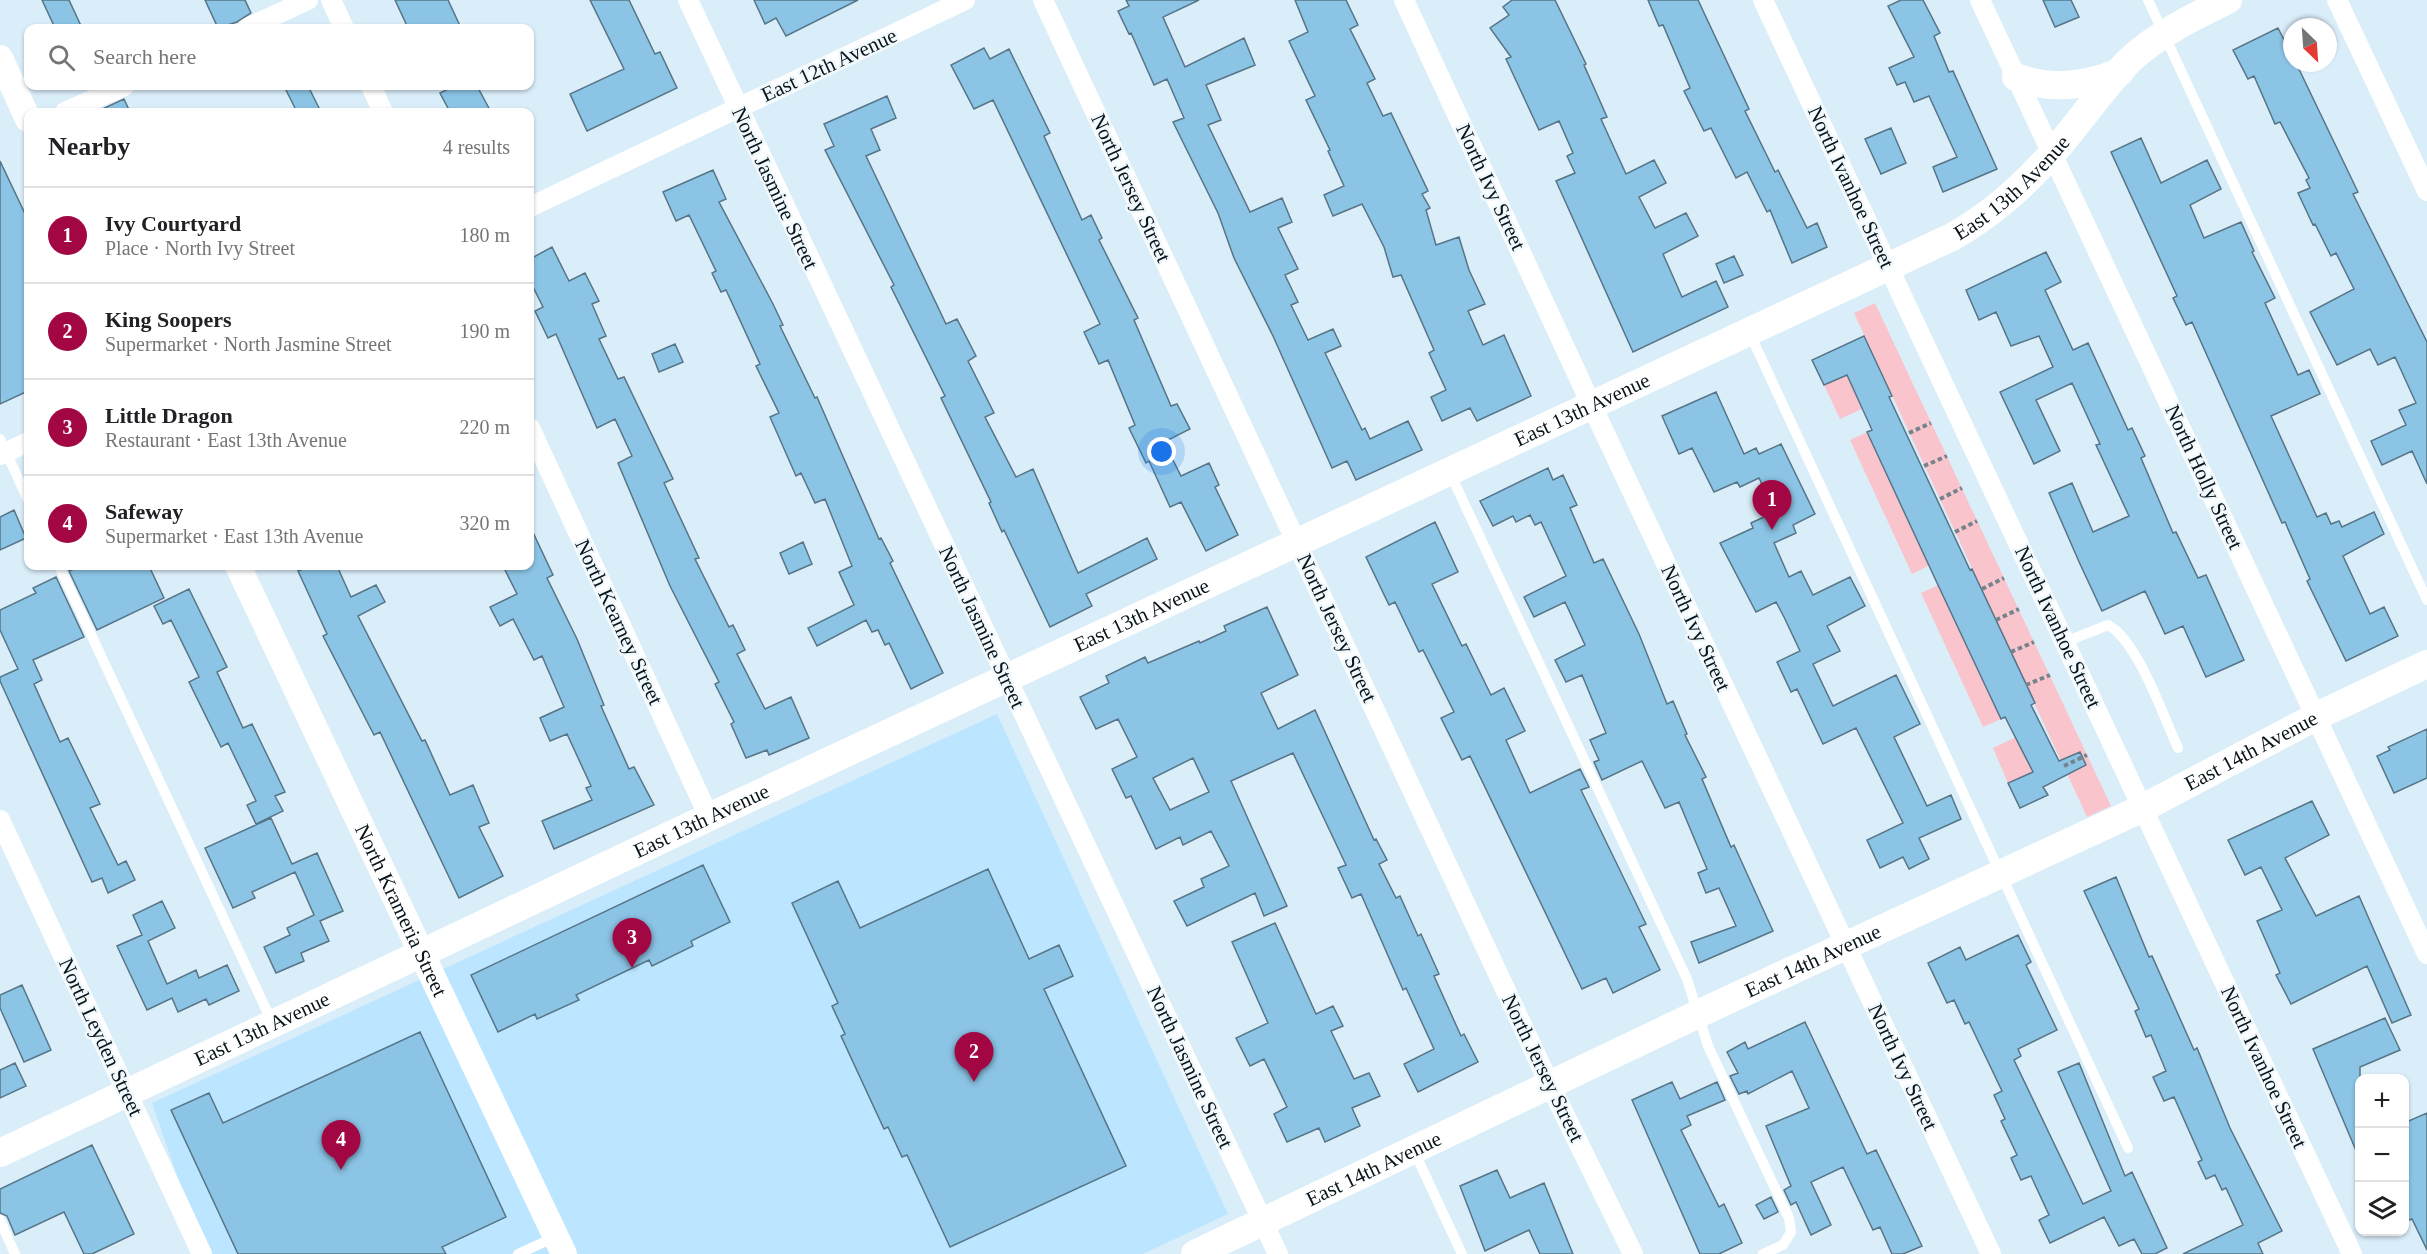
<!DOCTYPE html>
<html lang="en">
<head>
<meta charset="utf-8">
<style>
  body { margin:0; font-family:Georgia,serif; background:#f6f6f6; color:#202124 }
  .controls { position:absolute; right:18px; bottom:18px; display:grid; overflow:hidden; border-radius:12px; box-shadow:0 2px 4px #0004 }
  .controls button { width:54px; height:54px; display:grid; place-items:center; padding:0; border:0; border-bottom:2px solid #e0e0e0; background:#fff; color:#202124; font:30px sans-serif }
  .compass { position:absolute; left:2283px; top:18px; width:54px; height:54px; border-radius:50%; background:#fff; box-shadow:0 2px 4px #0004; rotate:155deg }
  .you { position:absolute; left:1162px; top:452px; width:21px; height:21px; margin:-15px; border:4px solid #fff; border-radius:50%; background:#1a73e8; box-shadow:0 0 0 9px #1a73e833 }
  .badge { display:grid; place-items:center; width:39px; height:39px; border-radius:50%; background:#a20744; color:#fff; font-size:20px; font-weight:700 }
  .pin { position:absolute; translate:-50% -50px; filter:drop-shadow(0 2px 3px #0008) }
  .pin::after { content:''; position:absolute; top:32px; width:21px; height:18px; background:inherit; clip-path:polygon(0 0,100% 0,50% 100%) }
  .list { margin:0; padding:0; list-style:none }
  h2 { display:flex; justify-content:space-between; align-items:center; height:78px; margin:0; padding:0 24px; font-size:26px }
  h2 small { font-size:20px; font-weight:400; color:#757577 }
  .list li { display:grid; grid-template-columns:39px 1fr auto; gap:18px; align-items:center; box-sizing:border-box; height:96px; padding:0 24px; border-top:2px solid #e0e0e0 }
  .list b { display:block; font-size:22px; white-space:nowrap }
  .list p { margin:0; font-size:20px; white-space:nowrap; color:#757577 }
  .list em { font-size:20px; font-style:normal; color:#757577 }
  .icon { flex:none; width:33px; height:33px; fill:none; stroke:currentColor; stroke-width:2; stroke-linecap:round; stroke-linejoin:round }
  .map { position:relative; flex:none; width:2427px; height:1254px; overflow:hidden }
  .search { position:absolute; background:#fff; box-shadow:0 2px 4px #0004; left:24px; top:24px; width:510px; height:66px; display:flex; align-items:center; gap:15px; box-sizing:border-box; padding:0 21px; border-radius:12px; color:#757577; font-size:22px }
  .panel { position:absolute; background:#fff; box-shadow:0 2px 4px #0004; left:24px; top:108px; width:510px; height:462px; border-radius:12px }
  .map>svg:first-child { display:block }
</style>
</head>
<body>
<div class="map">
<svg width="2427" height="1254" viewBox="0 0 2427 1254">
  <rect width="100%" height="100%" fill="#daeefa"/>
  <path fill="#bce6ff" d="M997 714 1228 1214 1143 1254H204L152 1103Z"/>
  <path fill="#fac4cc" d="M1875 303 2111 806 2087 817 1854 313Z
    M1847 375 1862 409 1840 419 1824 385Z
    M1867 432 1930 565 1912 574 1850 440Z
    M1938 585 2001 719 1983 727 1921 593Z
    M2016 737 2033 772 2008 783 1993 748Z"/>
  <path fill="#8bc4e5" stroke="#577587" stroke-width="1.5" fill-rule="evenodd" d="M42 0H69L82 28H55Z
    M205 0H245L251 13 237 22 218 28Z
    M395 0H448L461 28H408Z
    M590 0H629L655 54 660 52 677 88 587 131 570 94 624 69Z
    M754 0H858L786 36 776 18 765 24Z
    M1126 0H1199L1163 17 1185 67 1244 38 1255 65 1206 85 1221 120 1208 125 1250 212 1282 198 1292 222 1278 228 1298 269 1285 275 1298 302 1291 305 1308 340 1333 329 1341 346 1325 353 1362 430 1365 428 1370 439 1408 421 1422 450 1356 480 1347 461 1332 468 1273 336 1234 258 1218 213 1173 122 1184 118 1167 79 1154 85 1131 33 1129 34 1118 11 1129 6Z
    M1295 0H1346L1358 25 1350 29 1375 79 1367 83 1383 116 1391 113 1428 191 1422 194 1430 208 1426 210 1436 245 1459 237 1469 270 1485 304 1468 311 1483 345 1504 335 1531 396 1477 421 1470 408 1442 421 1431 397 1446 390 1429 353 1434 350 1401 275 1393 277 1384 247 1362 204 1333 216 1324 195 1344 186 1328 151 1330 150 1306 100 1315 96 1289 41 1308 32Z
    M1512 0H1555L1586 64 1584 65 1607 117 1601 119 1626 174 1654 160 1666 183 1639 197 1655 228 1686 213 1698 236 1663 254 1682 297 1716 281 1728 307 1633 352 1556 181 1575 173 1567 156 1573 153 1559 121 1539 130 1506 59 1511 57 1490 28 1509 15 1503 7Z
    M1648 0H1698L1749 109 1745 111 1775 172 1778 170 1807 228 1817 223 1827 247 1792 263 1770 210 1767 212 1747 172 1736 178 1711 128 1704 131 1684 91 1690 88 1663 25 1659 26Z
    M1901 0H1923L1940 33 1934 36 1949 72 1953 71 1997 169 1943 192 1933 167 1957 157 1929 96 1914 102 1905 82 1897 85 1889 68 1914 57 1888 6Z
    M2043 0H2071L2079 17 2055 27Z
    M2278 28 2292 55V63H2296L2358 192 2353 194 2427 342V484L2412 451 2382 465 2371 441 2406 425 2399 410 2416 403 2395 357 2378 365 2370 349 2337 365 2310 312 2354 289 2336 253 2331 256 2315 224 2313 225 2298 193 2310 188 2306 180 2309 178 2280 122 2275 124 2254 76 2248 79 2233 50Z
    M984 48 990 59 1009 49 1050 133 1044 136 1082 220 1091 215 1102 238 1099 240 1138 318 1134 320 1171 406 1177 404 1190 429 1164 442 1181 476 1209 463 1219 485 1215 487 1238 535 1206 551 1181 502 1170 507 1149 461 1146 463 1129 428 1135 425 1108 360 1099 364 1084 332 1100 324 993 100 974 109 951 65Z
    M284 86H308L321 112H297Z
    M454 86H477L491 112H450L440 93Z
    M887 96 896 118 871 129 880 150 866 156 946 324 957 319 976 356 968 361 994 413 985 417 1016 477 1033 469 1078 573 1147 538 1157 559 1086 594 1092 606 1050 627 1004 530 1002 532 989 503 991 502 941 398 945 396 891 287 894 285 825 150 834 146 824 124Z
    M124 99 130 112 98 111Z
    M1891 128 1906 163 1881 174 1865 139Z
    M2141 138 2161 183 2207 160 2221 189 2190 205 2204 238 2241 222 2254 251 2252 252 2275 298 2265 303 2298 375 2309 370 2320 394 2271 416 2317 517 2326 513 2331 524 2339 521 2342 527 2374 512 2384 534 2343 556 2370 614 2384 607 2398 636 2346 661 2307 581 2310 579 2285 522 2282 523 2192 322 2186 325 2173 298 2177 296 2111 152Z
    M0 161 28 220V391L0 404Z
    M713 170 726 199 719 202 773 304 783 325 780 326 815 398 817 397 879 539 881 538 893 561 890 563 943 673 911 689 889 643 885 645 878 630 872 632 866 620 817 646 808 628 854 605 839 572 852 566 825 499 815 503 801 473 796 476 770 417 779 413 756 366 760 364 726 290 721 292 712 273 716 271 689 215 676 221 663 192Z
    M552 247 569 281 585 273 599 301 592 304 606 336 599 339 618 379 624 377 673 479 664 483 699 558 695 559 729 627 733 625 745 650 737 654 765 709 791 697 809 738 769 755 767 750 746 758 731 724 734 722 715 684 719 682 670 586 618 463 632 456 615 419 597 428 556 334 548 338 535 311 543 307 530 281V259Z
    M2046 252 2061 282 2045 290 2073 350 2088 343 2128 430 2132 428 2145 456 2141 458 2173 533 2176 532 2198 578 2206 575 2244 660 2206 677 2183 626 2165 634 2145 591 2102 611 2080 564 2049 493 2072 483 2093 532 2129 516 2096 445 2100 444 2072 383 2036 400 2060 451 2034 464 2000 392 2053 367 2039 336 2011 346 1996 312 1979 320 1966 290Z
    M1734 256 1743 275 1724 283 1716 264Z
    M1864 336 1892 396 1889 397 1970 570 1972 569 2035 703 2031 705 2059 761 2080 752 2086 765 2043 787 2048 795 2020 808 2008 783 2033 772 2005 717 2001 719 1938 585 1867 432 1872 430 1847 375 1824 385 1812 360Z
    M675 344 683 362 659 372 652 354Z
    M1716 392 1744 454 1756 448 1759 454 1781 444 1815 514 1793 525 1796 533 1774 543 1789 577 1801 571 1813 595 1850 577 1865 606 1827 626 1840 651 1813 664 1833 706 1896 675 1920 724 1894 737 1927 806 1951 795 1961 819 1919 838 1929 859 1909 869 1903 857 1880 868 1867 840 1903 823 1856 728 1823 744 1797 689 1791 692 1777 662 1800 651 1784 617 1776 602 1756 612 1720 543 1753 528 1751 523 1775 512 1759 478 1740 487 1737 482 1714 492 1692 448 1679 454 1662 416Z
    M1548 468 1553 480 1563 475 1577 505 1570 508 1594 563 1603 559 1639 634 1667 704 1673 701 1687 734 1685 735 1706 777 1702 779 1731 847 1734 845 1773 931 1699 963 1691 942 1736 926 1719 888 1706 893 1698 873 1707 869 1679 802 1665 808 1642 761 1602 780 1594 762 1599 760 1590 740 1606 733 1582 675 1566 682 1555 660 1585 645 1565 602 1534 617 1524 597 1566 576 1541 522 1535 525 1530 515 1516 522 1513 516 1493 526 1480 501Z
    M14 510 26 538 0 550V517Z
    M1435 522 1458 572 1432 584 1462 646 1466 644 1491 695 1504 688 1525 731 1506 740 1530 793 1580 769 1589 787 1581 790 1646 924 1639 927 1660 970 1613 993 1606 978 1582 989 1470 756 1462 760 1441 718 1454 712 1423 650 1419 652 1395 602 1389 605 1366 557Z
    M530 526 553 575 547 578 577 639 604 705 601 706 629 769 634 767 654 805 554 849 542 821 592 800 586 788 591 786 567 734 550 741 540 718 564 707 542 656 534 660 513 619 500 626 490 607 517 594 503 566H530Z
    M803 542 812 564 789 574 780 553Z
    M81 566H149L164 598 97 630 69 571Z
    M310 566H337L351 597 376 585 385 602 358 616 422 741 425 740 450 795 473 785 489 823 479 827 503 876 459 898 380 732 374 735 323 636 327 634 298 571Z
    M56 577 84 637 33 660 42 680 34 684 60 742 68 738 100 804 90 808 118 865 126 861 135 880 108 893 102 878 92 882 0 681V677L18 669 0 630V610L36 593 33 588Z
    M189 589 227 667 217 672 243 728 252 724 285 792 275 796 283 811 256 824 247 805 256 801 228 743 221 747 189 682 199 677 171 620 163 624 154 606Z
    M1267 607 1298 675 1261 693 1278 729 1315 710 1374 840 1376 839 1387 860 1379 864 1396 898 1400 896 1418 936 1421 934 1439 974 1434 976 1461 1036 1464 1034 1478 1062 1418 1092 1404 1064 1434 1049 1406 988 1403 990 1361 894 1352 898 1338 868 1346 865 1293 753 1231 781 1287 906 1264 916 1255 893 1187 926 1174 901 1204 887 1201 879 1229 866 1211 831 1183 845 1180 837 1156 849 1131 796 1126 798 1112 769 1137 757 1118 719 1096 729 1080 697 1109 683 1106 676 1145 657 1148 663 1199 641 1200 643 1226 631 1224 626ZM1193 758 1209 792 1170 810 1153 778Z
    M2427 729V778L2394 793 2377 756 2390 750 2388 747Z
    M2312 801 2329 835 2285 858 2316 916 2359 896 2411 1015 2392 1023 2367 966 2291 1004 2276 975 2280 973 2257 921 2282 910 2261 867 2245 875 2228 840Z
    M271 818 292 864 317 853 343 911 320 921 329 941 301 953 304 961 276 973 264 947 290 935 287 928 314 915 295 872 252 892 255 898 233 908 205 848Z
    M703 865 730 922 691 941 693 946 652 966 649 960 576 995 579 1000 537 1019 535 1014 498 1032 471 975Z
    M988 869 1029 959 1059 945 1073 976 1044 989 1126 1166 950 1247 907 1155 902 1157 888 1127 884 1129 841 1036 845 1034 832 1006 838 1003 792 903 838 881 860 928Z
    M2116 877 2149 957 2152 956 2194 1050 2197 1048 2230 1128 2282 1231 2258 1243 2263 1254H2183L2243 1225 2226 1188 2222 1190 2215 1175 2206 1179 2198 1162 2202 1160 2174 1097 2164 1101 2153 1077 2166 1071 2151 1035 2146 1037 2135 1011 2139 1009 2084 891Z
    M162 901 175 928 148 941 167 984 196 970 199 978 227 965 239 991 209 1005 206 999 178 1012 172 998 147 1010 117 946 142 935 133 915Z
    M1275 923 1316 1014 1333 1006 1343 1026 1331 1031 1354 1079 1369 1073 1380 1096 1352 1108 1360 1126 1325 1142 1319 1128 1287 1142 1274 1114 1287 1107 1264 1059 1250 1066 1236 1038 1268 1023 1232 942Z
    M2018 935 2031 962 2026 965 2057 1030 2018 1049 2021 1056 2014 1060 2083 1204 2111 1191 2058 1072 2079 1063 2125 1176 2132 1172 2167 1248 2155 1254H2142L2134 1239 2119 1246 2104 1217 2050 1243 2039 1220 2049 1215 2031 1176 2021 1180 2011 1158 2017 1155 2001 1121 2005 1119 1994 1095 2002 1091 1969 1022 1965 1024 1954 1000 1947 1003 1928 963 1960 947 1966 960Z
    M22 985 51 1050 24 1062 0 1008V995Z
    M2385 1018 2400 1050 2360 1067V1160L2313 1049Z
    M1805 1022 1867 1154 1876 1150 1922 1246 1903 1254H1892L1880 1227 1873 1230 1843 1167 1811 1182 1831 1225 1811 1235 1796 1202 1791 1205 1784 1190 1791 1186 1766 1126 1809 1108 1792 1071 1748 1094 1747 1091 1739 1094 1730 1076 1738 1073 1727 1052 1745 1042 1748 1049Z
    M420 1032 506 1217 442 1247 446 1254H238L171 1110 209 1093 223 1123Z
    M15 1063 26 1086 0 1098V1070Z
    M1672 1082 1680 1099 1717 1082 1725 1100 1687 1116 1691 1125 1681 1130 1719 1207 1724 1204 1742 1243 1719 1254H1700L1632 1100Z
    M2427 1113V1250L2412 1219 2404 1222V1123Z
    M92 1145 134 1234 92 1254H84L64 1212 15 1235 7 1216 0 1213V1189Z
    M1497 1170 1510 1198 1544 1183 1573 1254H1540L1529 1230 1485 1251 1460 1186Z
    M1771 1197 1778 1212 1764 1219 1756 1205Z"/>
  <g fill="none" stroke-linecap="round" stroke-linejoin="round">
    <path stroke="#74848d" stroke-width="4" stroke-dasharray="4.5 3" stroke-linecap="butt" d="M1909 433 1931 423
      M1924 466 1947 456
      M1940 499 1962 488
      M1955 532 1977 521
      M1982 589 2004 578
      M1996 620 2019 609
      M2011 652 2034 642
      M2026 685 2050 675
      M2064 766 2087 755"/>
    <path stroke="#fff" stroke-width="10" d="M2148 0 2427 600
      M1750 334 2128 1148
      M0 439 28 500
      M1449 471 1687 979 1708 1046 1789 1218 1791 1232 1783 1245 1763 1254
      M59 566 272 1022
      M2065 642 2108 625C2138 641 2163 716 2178 748
      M1414 1151 1462 1254
      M0 1220 15 1254
      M518 1254 555 1237"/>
    <path stroke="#fff" stroke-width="20" d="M331 0 344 28
      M688 0 1278 1254
      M1043 0 1550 1085 1633 1254
      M1404 0 1591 404 1991 1254
      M1763 0 2352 1254
      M1980 0 2427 954
      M2337 0 2427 191
      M247 28 308 0
      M371 86 383 112
      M65 112 124 86
      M530 207 965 0
      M530 428 709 817
      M0 455 28 442
      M0 820 202 1254"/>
    <g stroke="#fff" stroke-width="26">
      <path d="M0 58 28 119"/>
      <path id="s1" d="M238 566 564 1254"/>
    </g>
    <g stroke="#fff" stroke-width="28">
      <path d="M2016 77C2051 91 2086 86 2120 72"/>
      <path id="s2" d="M0 1153 709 817 1952 237C1991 215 2021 188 2051 155 2078 125 2101 89 2130 60 2158 34 2193 17 2228 0"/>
      <path id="s3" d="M1195 1254 1698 1014 2143 808 2317 716 2427 664"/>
    </g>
  </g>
  <g text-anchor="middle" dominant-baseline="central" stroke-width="5" stroke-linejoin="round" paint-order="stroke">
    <g font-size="21" fill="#07141a" stroke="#f2f9fd">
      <text transform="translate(829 65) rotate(-25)">East 12th Avenue</text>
      <text stroke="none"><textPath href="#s2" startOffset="2234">East 13th Avenue</textPath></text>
      <text transform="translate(1491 187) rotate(65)">North Ivy Street</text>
      <text transform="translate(1851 187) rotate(65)">North Ivanhoe Street</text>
      <text transform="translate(775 188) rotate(65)">North Jasmine Street</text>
      <text transform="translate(1131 188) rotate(65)">North Jersey Street</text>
      <text stroke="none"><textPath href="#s2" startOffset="1748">East 13th Avenue</textPath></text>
      <text transform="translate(2204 477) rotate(65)">North Holly Street</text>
      <text stroke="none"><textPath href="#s2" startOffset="1262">East 13th Avenue</textPath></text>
      <text transform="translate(619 622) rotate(65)">North Kearney Street</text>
      <text transform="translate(982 627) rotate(65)">North Jasmine Street</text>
      <text transform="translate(2058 627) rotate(65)">North Ivanhoe Street</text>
      <text transform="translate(1337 628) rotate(65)">North Jersey Street</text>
      <text transform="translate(1696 628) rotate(65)">North Ivy Street</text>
      <text stroke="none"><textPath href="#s3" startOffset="1170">East 14th Avenue</textPath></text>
      <text stroke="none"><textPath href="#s2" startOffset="776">East 13th Avenue</textPath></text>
      <text stroke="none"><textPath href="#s1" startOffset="381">North Krameria Street</textPath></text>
      <text stroke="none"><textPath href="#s3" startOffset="684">East 14th Avenue</textPath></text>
      <text stroke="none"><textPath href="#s2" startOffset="290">East 13th Avenue</textPath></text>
      <text transform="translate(101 1037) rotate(65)">North Leyden Street</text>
      <text transform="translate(1190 1067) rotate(65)">North Jasmine Street</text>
      <text transform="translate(1903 1067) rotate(65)">North Ivy Street</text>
      <text transform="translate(2264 1067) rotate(65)">North Ivanhoe Street</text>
      <text transform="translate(1543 1068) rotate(64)">North Jersey Street</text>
      <text stroke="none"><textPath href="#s3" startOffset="198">East 14th Avenue</textPath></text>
    </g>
  </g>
</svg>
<div class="controls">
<button>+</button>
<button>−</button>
<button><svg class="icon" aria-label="layers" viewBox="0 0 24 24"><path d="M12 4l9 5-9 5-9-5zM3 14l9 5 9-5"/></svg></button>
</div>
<svg class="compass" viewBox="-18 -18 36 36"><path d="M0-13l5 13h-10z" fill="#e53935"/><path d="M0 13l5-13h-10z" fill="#757577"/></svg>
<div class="you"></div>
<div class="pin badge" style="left:1772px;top:530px">1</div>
<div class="pin badge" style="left:974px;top:1082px">2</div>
<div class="pin badge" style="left:632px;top:968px">3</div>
<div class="pin badge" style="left:341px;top:1170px">4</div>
<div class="search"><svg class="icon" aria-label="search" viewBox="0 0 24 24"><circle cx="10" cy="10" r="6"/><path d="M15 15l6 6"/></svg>Search here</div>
<section class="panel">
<h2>Nearby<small>4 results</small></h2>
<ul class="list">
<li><span class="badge">1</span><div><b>Ivy Courtyard</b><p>Place · North Ivy Street</p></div><em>180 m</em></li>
<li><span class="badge">2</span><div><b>King Soopers</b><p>Supermarket · North Jasmine Street</p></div><em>190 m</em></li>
<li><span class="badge">3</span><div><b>Little Dragon</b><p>Restaurant · East 13th Avenue</p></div><em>220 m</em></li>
<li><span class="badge">4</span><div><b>Safeway</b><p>Supermarket · East 13th Avenue</p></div><em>320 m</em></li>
</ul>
</section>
</div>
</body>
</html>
